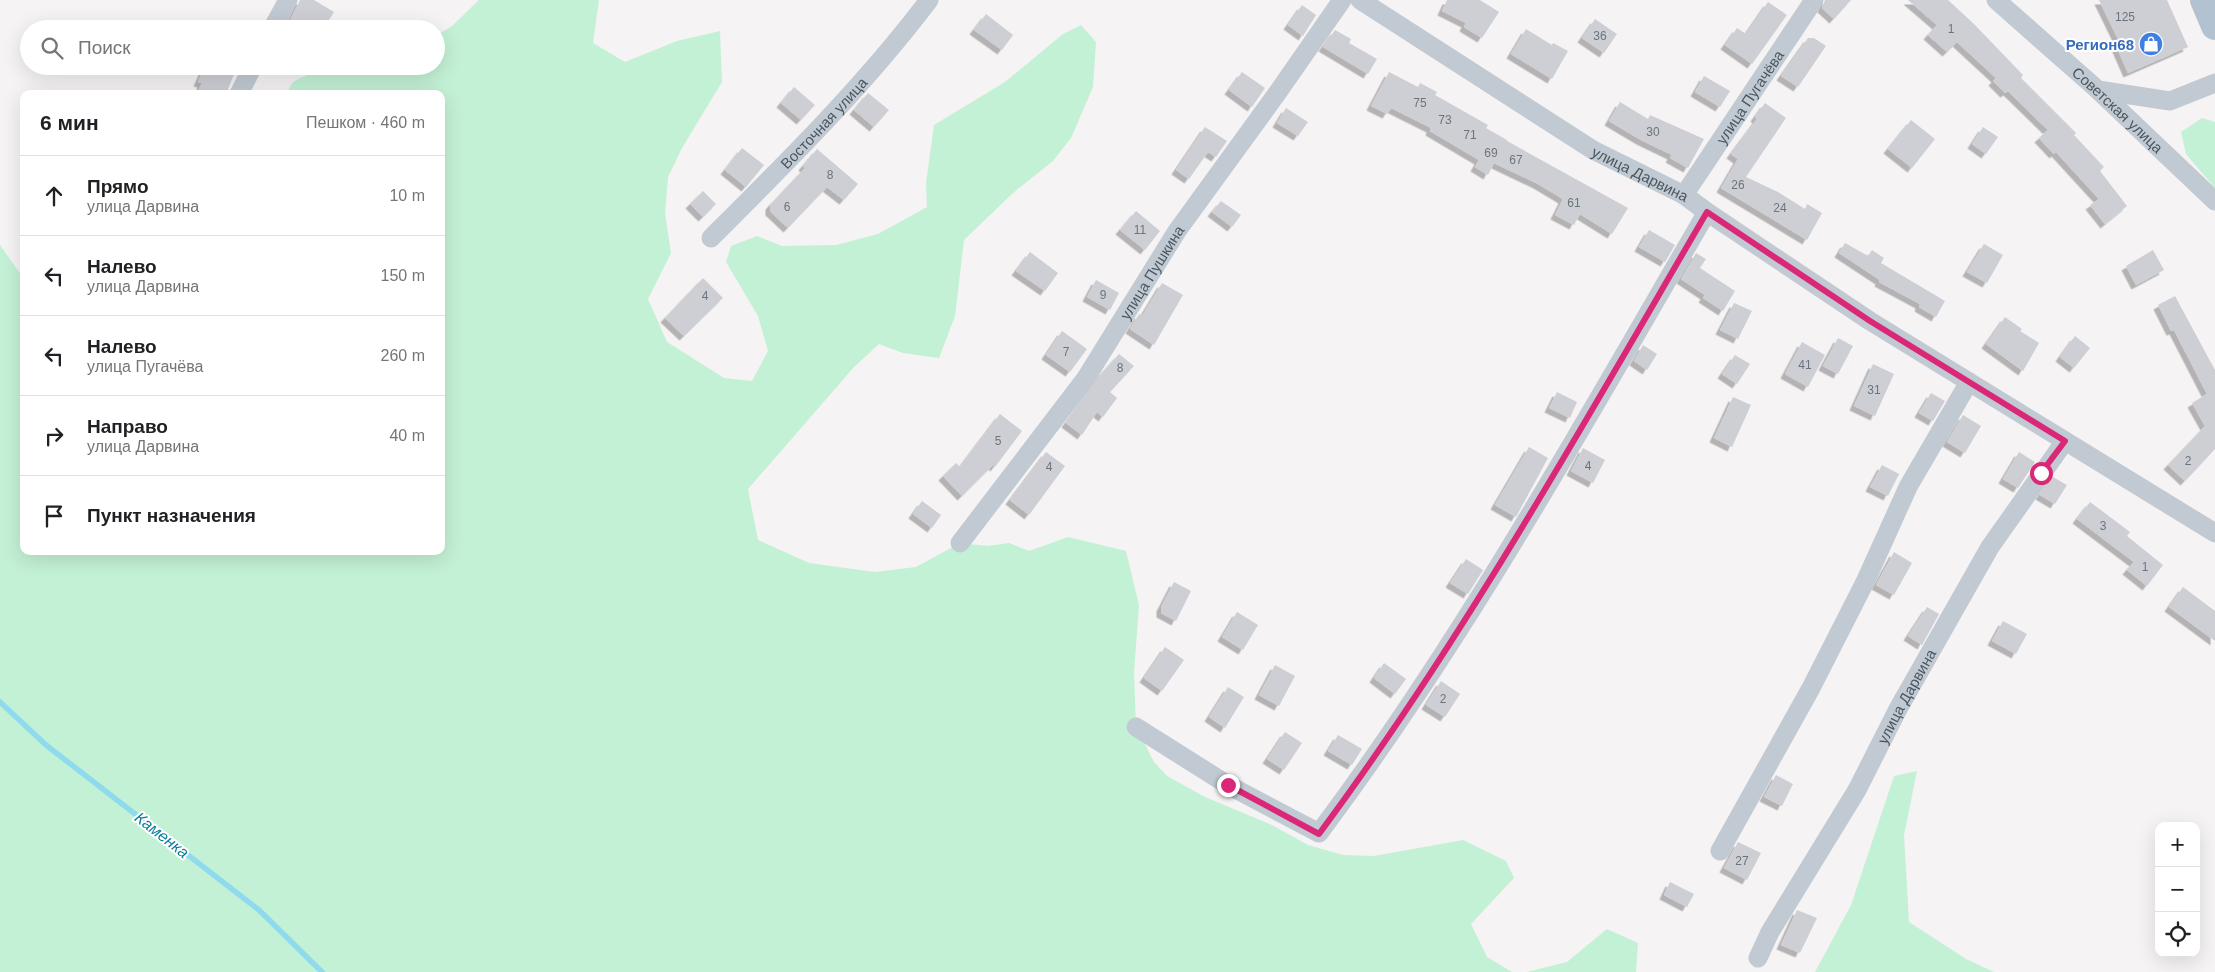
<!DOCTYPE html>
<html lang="ru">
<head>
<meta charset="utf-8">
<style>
  body { margin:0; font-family:Arial,sans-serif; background:#f6f6f6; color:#202124 }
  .controls { position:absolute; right:15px; bottom:15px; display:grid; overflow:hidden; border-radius:10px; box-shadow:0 5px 20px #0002 }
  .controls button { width:45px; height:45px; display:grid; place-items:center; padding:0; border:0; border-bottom:1px solid #e0e0e0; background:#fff; color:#202124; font:25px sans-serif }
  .stop { position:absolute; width:15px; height:15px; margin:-11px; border:4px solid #db2777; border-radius:50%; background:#fff }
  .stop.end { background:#db2777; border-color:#fff; box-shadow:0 1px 5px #0008 }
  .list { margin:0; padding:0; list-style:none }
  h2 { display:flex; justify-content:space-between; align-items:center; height:65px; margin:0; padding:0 20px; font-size:21px }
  h2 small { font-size:16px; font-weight:400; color:#757577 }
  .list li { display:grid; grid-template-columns:32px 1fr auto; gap:15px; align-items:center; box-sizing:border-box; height:80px; padding:0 20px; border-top:1px solid #e0e0e0 }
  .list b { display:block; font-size:19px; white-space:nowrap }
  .list p { margin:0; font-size:16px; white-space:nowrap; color:#757577 }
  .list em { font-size:16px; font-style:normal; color:#757577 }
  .icon { flex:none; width:28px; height:28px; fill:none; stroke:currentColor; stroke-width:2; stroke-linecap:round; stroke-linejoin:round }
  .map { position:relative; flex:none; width:2215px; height:972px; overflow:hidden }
  .search { position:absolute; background:#fff; box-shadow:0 5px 20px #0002; left:20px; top:20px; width:425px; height:55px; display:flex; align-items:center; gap:12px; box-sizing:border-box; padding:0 18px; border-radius:28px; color:#757577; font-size:19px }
  .panel { position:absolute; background:#fff; box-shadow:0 5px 20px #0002; left:20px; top:90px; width:425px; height:465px; border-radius:10px }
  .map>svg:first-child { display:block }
</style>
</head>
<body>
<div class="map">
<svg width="2215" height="972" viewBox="0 0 2215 972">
  <defs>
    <filter id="shadow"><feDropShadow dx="-4.5" dy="4.5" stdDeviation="0" flood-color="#0004"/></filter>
  </defs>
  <rect width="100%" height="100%" fill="#f5f3f3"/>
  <path fill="#c3f1d5" d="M479 0H599L593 43 625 62 677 41 720 31 722 82 682 148 668 177 665 213 671 253 648 299 667 342 724 378 752 381 768 351 758 316 726 262 731 246 757 236 782 246 836 245 878 234 927 207 926 183 934 125 1005 82 1063 34 1081 25 1096 42 1093 87 1071 138 1053 161 1013 193 964 240 955 316 939 358 903 353 879 344 854 367 748 489 758 540 809 563 875 572 916 567 960 543 988 546 1009 543 1029 551 1068 537 1126 551 1139 605 1134 672 1136 727 1154 762 1167 776 1205 797 1272 825 1308 845 1343 855 1374 856 1463 840 1506 861 1514 878 1471 924 1487 957 1512 972H0V245L24 279V551H441V94H286C289 90 291 83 295 81 317 64 406 66 436 66V36L452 26Z
    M2202 118 2215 122V188L2186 154 2181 132Z
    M1917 771 1904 835 1909 922 1966 959 1994 972H1815L1851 905 1894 776Z
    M1607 929 1638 943 1636 972H1527L1567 962Z"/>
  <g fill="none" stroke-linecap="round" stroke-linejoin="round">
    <path stroke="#90daee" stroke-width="5.5" d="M0 702 46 745 259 910 322 972"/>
  </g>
  <path fill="#cdcfd5" filter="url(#shadow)" d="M300 0H314L334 12 323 29H286Z
    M1447 0H1480L1499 12 1482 38 1464 27 1466 23 1442 11Z
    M1825 0H1851L1834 19 1822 8Z
    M1908 0H1948L1974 24 2023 75 2021 78 2076 133 2074 135 2104 167 2100 171 2127 206 2105 224 2090 205 2099 199 2056 152 2054 154 2039 138 2048 130 2008 91 2005 93 1993 81 1996 78 1957 42 1947 52 1928 35 1937 25Z
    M2099 0H2167L2188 47 2128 73 2114 41 2118 39Z
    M1768 2 1787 15 1752 64 1725 45 1737 28 1746 34Z
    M1302 5 1316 15 1303 36 1288 25Z
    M986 14 1013 35 1002 50 974 30Z
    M1595 19 1617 34 1604 53 1582 38Z
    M1526 29 1552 45 1553 43 1568 51 1552 79 1511 54Z
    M1335 30 1351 39 1349 43 1377 59 1368 74 1323 47Z
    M1808 38H1814L1826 46 1798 87 1781 76Z
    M205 66H221L235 72 226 94H197L202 83 198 82Z
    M1242 72 1265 88 1252 107 1229 90Z
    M1389 72 1418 87 1420 83 1437 92 1435 95 1488 125 1486 128 1507 140V141L1628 208 1612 234 1580 214 1574 225 1555 215 1563 199 1538 184 1494 163 1488 175 1475 167 1479 160 1430 131 1431 128 1391 108 1387 114 1371 106Z
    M1704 76 1730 91 1720 107 1695 92Z
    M794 87 815 105 801 120 781 103Z
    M868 93 889 110 874 127 854 110Z
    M1620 102 1648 119 1650 115 1704 139 1688 168 1670 158 1672 155 1641 140 1609 121Z
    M1765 103 1786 118 1746 177 1778 192 1805 209 1807 204 1822 213 1807 240 1721 188 1738 159 1731 154 1757 119 1755 117Z
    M1286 108 1308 122 1298 136 1277 123Z
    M1911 120 1935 139 1912 168 1888 149Z
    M1205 127 1227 141 1216 157 1208 152 1189 179 1176 170Z
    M1983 127 1998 137 1986 154 1972 144Z
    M742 148 764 165 746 187 725 170Z
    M817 149 858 184 844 200 827 187 788 228 770 211V205L805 168 803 166Z
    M703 191 716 204 703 217 690 204Z
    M1221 201 1241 215 1232 227 1212 212Z
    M1136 211 1160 231 1145 250 1120 230Z
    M1649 230 1675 245 1665 262 1639 247Z
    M1845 243 1868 256 1872 250 1884 258 1881 263 1945 301 1936 317 1919 307 1920 304 1879 282 1880 280 1839 253Z
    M1984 244 2003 255 1987 283 1967 272Z
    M2153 250 2164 270 2136 285 2126 266Z
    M1030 252 1058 273 1045 291 1016 271Z
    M1696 253 1706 259 1700 268 1735 291 1723 311 1703 298 1705 295 1681 279Z
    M703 278 723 298 684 336 665 318Z
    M1096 280 1119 293 1110 310 1087 297Z
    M1162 283 1183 295 1154 345 1130 329 1139 314 1142 316Z
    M2175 296 2215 370V449L2185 481 2168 465 2205 426 2192 403 2207 394 2174 330 2171 331 2158 305Z
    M1734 303 1752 311 1738 339 1720 330Z
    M2005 317 2022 329 2020 331 2039 343 2023 371 1986 344Z
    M1062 331 1087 349 1070 372 1046 355Z
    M2075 336 2090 348 2074 368 2060 357Z
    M1838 338 1853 346 1838 374 1823 366Z
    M1802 342 1825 355 1808 387 1785 374Z
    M1643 345 1657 354 1647 370 1634 361Z
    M1119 354 1134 366 1110 392 1117 398 1103 417 1097 412 1082 435 1066 423 1103 372Z
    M1735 355 1750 364 1737 384 1722 374Z
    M1873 364 1894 374 1875 416 1854 406Z
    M1557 392 1577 402 1570 418 1549 408Z
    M1931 393 1945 401 1933 421 1919 413Z
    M1733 397 1751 405 1732 447 1714 438Z
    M1000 414 1022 431 995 467 993 465 962 496 943 476 956 463 960 467Z
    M1963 415 1981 426 1965 453 1947 442Z
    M1529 447 1548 458 1516 517 1495 505Z
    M1583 448 1605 460 1593 483 1571 471Z
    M1046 452 1065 466 1029 515 1010 500Z
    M2019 452 2035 462 2018 488 2003 479Z
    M1882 465 1899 474 1888 496 1870 487Z
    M2053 477 2067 485 2055 504 2040 495Z
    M922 501 941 515 932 528 913 514Z
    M2090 502 2130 532 2127 536 2163 565 2147 586 2127 570 2134 562 2077 519Z
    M1894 552 1912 563 1894 595 1876 585Z
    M1466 559 1483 570 1468 594 1450 583Z
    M1174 582 1191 591 1176 621 1161 613V607Z
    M2183 587 2215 611V641L2169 607Z
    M1927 607 1939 614 1922 645 1908 636Z
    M1237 612 1258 625 1243 650 1222 637Z
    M2003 621 2027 634 2016 654 1992 641Z
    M1165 647 1184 660 1162 691 1144 678Z
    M1384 663 1406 679 1395 694 1374 678Z
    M1275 665 1295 676 1279 706 1259 695Z
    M1441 681 1460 694 1445 717 1426 705Z
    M1228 687 1244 697 1225 728 1209 717Z
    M1285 732 1302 743 1284 770 1267 759Z
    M1338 735 1362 749 1352 765 1328 751Z
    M1776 775 1793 784 1782 806 1764 797Z
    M1738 842 1761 853 1747 880 1724 868Z
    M1670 882 1694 894 1687 907 1664 895Z
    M1797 910 1817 918 1800 953 1781 945Z"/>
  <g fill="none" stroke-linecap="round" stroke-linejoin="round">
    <g stroke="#c1cad2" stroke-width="19">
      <path id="s1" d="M1360 0 1593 150 1684 195 1707 212 1870 321 2215 533"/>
      <path id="s2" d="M1996 0 2098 90 2215 201"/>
      <path d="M272 29 288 0"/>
      <path d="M2098 90 2170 101 2215 83"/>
      <path d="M239 94 253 66"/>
      <path id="s3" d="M1684 195 1814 0"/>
      <path id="s4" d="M711 238C787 162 864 86 929 0"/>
      <path id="s5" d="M960 543 1086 378 1177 231 1278 92 1342 0"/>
      <path d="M1136 727 1228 785 1319 833C1465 638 1584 423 1707 212"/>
      <path d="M1720 851 1811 688 1866 580 1908 487 1969 382"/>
      <path id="s6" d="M1758 958 1770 932 1857 790 1898 709 1990 547 2065 441"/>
    </g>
    <path stroke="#b3c2d1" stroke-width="28" d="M2204 0 2215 26"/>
  </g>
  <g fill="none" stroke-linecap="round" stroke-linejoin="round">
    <path stroke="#db2777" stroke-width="6" d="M1228 785 1319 834C1465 637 1584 423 1707 212L1870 321 2065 441 2041 473"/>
  </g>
  <defs>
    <g id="shop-disc" transform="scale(1.25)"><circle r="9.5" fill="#3f7fe0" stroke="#fff"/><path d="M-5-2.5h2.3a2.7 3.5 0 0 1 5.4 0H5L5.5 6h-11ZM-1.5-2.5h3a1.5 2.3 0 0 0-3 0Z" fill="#fff"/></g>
  </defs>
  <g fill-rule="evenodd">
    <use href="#shop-disc" x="2151" y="44"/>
  </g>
  <g text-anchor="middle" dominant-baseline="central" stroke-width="4" stroke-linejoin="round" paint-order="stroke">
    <g font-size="12" fill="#6b747e">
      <text x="2125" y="17">125</text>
      <text x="1951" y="29">1</text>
      <text x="1600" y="36">36</text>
      <text x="1420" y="103">75</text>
      <text x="1445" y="120">73</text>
      <text x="1653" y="132">30</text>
      <text x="1470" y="135">71</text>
      <text x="1491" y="153">69</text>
      <text x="1516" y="160">67</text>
      <text x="830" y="175">8</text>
      <text x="1738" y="185">26</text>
      <text x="1574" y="203">61</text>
      <text x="787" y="207">6</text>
      <text x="1780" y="208">24</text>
      <text x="1140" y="230">11</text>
      <text x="1103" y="295">9</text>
      <text x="705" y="296">4</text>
      <text x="1066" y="352">7</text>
      <text x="1805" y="365">41</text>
      <text x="1120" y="368">8</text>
      <text x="1874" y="390">31</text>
      <text x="998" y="441">5</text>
      <text x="2188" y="461">2</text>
      <text x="1588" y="466">4</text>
      <text x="1049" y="467">4</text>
      <text x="2103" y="526">3</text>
      <text x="2145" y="567">1</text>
      <text x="1443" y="699">2</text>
      <text x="1742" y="861">27</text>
    </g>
    <g font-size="15" font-weight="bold" fill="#366cbe" stroke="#fff" text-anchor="end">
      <text x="2134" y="44">Регион68</text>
    </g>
    <g font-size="15" fill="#4a5661" stroke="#fff">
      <text stroke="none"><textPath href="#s3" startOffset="118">улица Пугачёва</textPath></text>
      <text stroke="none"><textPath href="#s2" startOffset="164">Советская улица</textPath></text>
      <text stroke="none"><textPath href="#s4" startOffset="161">Восточная улица</textPath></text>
      <text stroke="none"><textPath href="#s1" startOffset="330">улица Дарвина</textPath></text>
      <text stroke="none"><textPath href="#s5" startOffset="332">улица Пушкина</textPath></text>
      <text stroke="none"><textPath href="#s6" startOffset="301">улица Дарвина</textPath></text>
    </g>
    <g font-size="16" font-style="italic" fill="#0c7c9b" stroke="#fff">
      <text transform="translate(162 835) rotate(38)">Каменка</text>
    </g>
  </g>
</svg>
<div class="controls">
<button>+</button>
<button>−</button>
<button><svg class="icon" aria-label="locate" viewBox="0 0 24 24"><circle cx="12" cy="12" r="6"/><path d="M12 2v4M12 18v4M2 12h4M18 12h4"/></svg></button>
</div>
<div class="stop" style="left:2041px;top:473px"></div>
<div class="stop end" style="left:1228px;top:785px"></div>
<div class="search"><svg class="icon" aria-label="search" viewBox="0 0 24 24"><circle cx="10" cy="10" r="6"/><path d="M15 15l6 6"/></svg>Поиск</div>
<section class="panel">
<h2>6 мин<small>Пешком · 460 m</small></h2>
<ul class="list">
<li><svg class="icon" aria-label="ahead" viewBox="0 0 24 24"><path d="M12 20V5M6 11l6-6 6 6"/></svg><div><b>Прямо</b><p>улица Дарвина</p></div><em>10 m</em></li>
<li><svg class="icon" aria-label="left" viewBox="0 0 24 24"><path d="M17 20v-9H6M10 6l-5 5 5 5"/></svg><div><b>Налево</b><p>улица Дарвина</p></div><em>150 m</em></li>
<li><svg class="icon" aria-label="left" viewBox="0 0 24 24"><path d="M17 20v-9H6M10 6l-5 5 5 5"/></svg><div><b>Налево</b><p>улица Пугачёва</p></div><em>260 m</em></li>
<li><svg class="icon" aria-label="right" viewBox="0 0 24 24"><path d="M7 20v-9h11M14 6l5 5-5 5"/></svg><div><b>Направо</b><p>улица Дарвина</p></div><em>40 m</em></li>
<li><svg class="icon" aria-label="arrive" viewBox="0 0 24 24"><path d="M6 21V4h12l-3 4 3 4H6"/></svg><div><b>Пункт назначения</b></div></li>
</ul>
</section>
</div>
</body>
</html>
